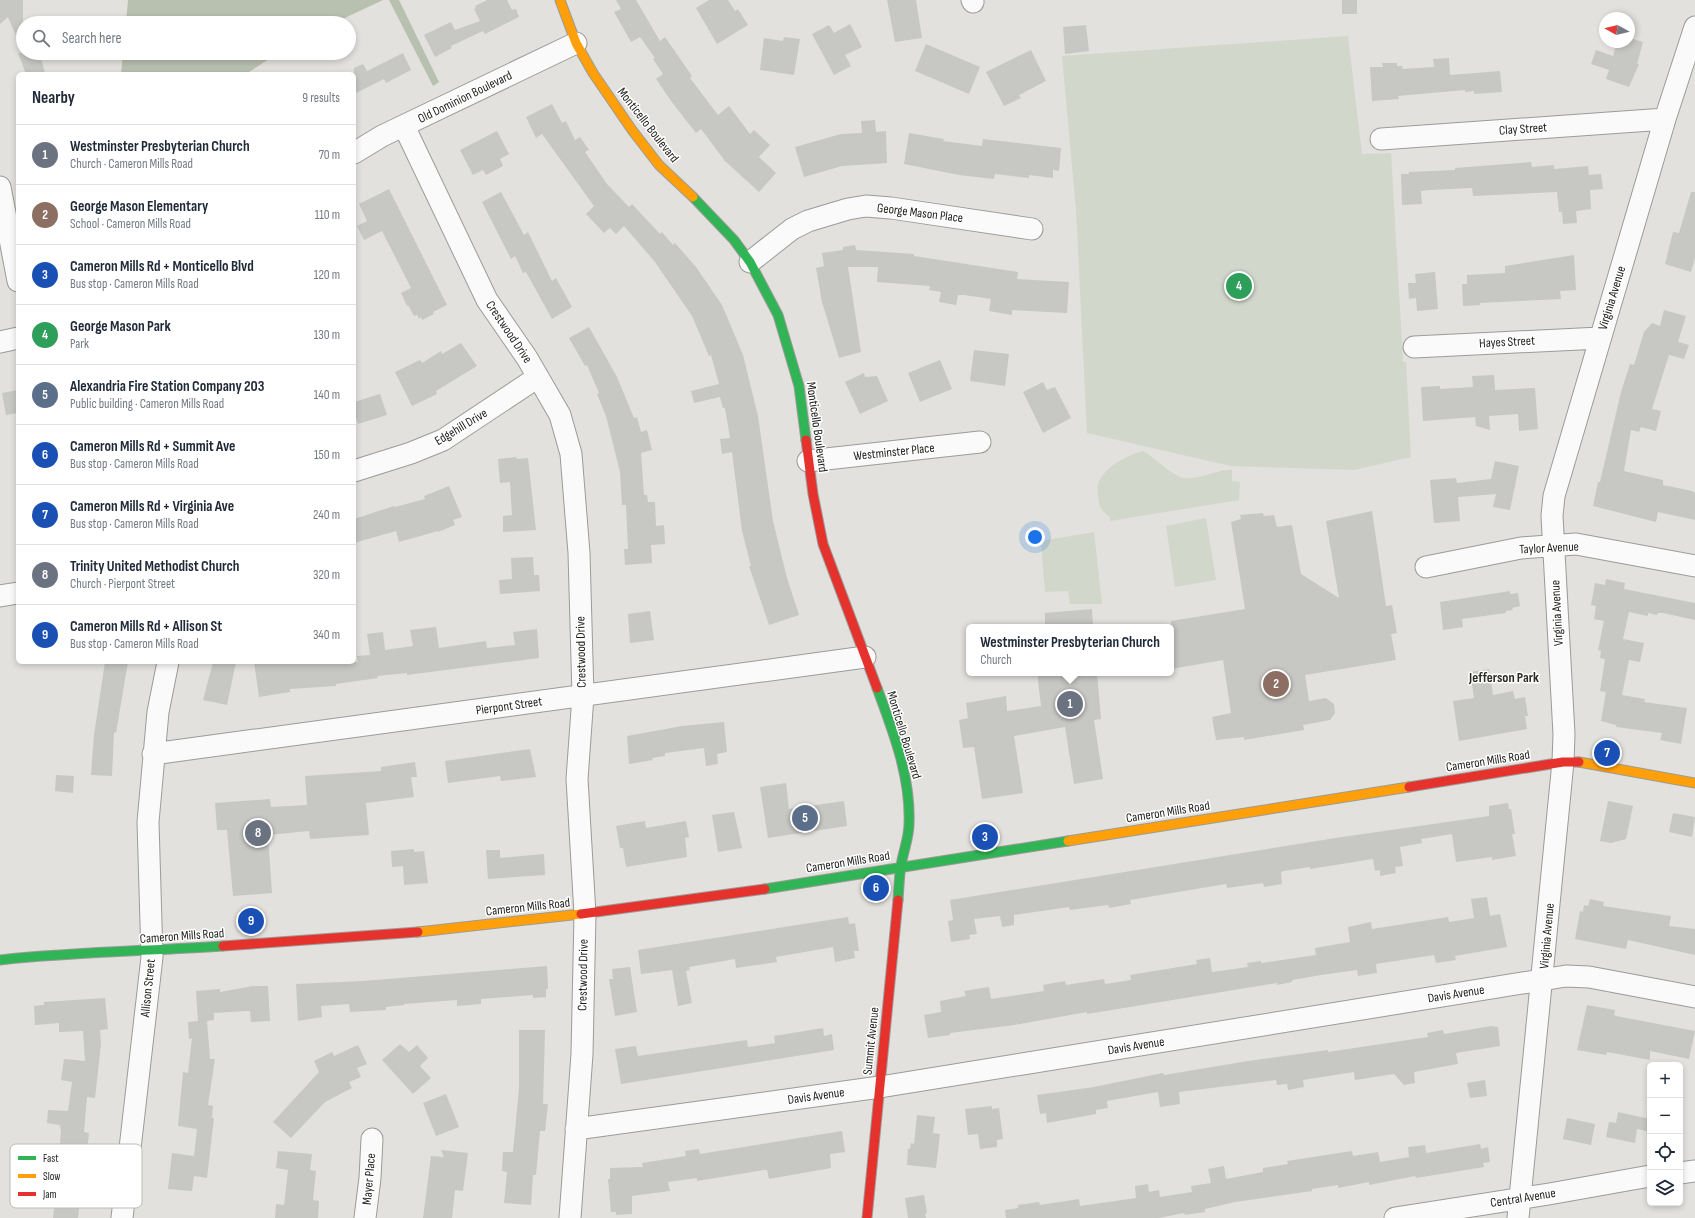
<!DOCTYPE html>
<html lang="en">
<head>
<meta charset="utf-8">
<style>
  body { margin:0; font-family:"Sofia Sans Condensed",sans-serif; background:#f2f2f3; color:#1f2937 }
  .controls { position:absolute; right:12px; bottom:12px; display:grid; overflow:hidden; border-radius:6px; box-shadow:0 2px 6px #0003 }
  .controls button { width:36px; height:36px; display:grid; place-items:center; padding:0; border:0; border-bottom:1px solid #e0e1e3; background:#fff; color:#1f2937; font:20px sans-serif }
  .compass { position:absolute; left:1599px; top:12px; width:36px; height:36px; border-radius:50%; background:#fff; box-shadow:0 2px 6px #0003; rotate:278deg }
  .you { position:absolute; left:1035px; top:537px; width:14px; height:14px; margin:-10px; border:3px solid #fff; border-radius:50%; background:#1a73e8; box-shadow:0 0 0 6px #1a73e833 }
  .badge { display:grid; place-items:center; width:26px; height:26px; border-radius:50%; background:#61615e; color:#fff; font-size:13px; font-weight:700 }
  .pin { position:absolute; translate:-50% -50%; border:2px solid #fff; box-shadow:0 1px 4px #0006 }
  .popup { position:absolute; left:966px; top:624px; width:208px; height:52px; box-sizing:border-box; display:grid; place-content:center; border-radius:6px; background:#fff; filter:drop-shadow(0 1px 3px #0005); font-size:13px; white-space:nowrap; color:#747a83 }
  .popup b { font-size:15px; color:#1f2937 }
  .popup::after { content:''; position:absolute; left:50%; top:100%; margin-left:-8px; border:8px solid transparent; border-top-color:#fff }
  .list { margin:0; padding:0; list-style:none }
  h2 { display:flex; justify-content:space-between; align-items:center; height:52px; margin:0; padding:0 16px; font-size:17px }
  h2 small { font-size:13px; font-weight:400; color:#747a83 }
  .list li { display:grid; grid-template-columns:26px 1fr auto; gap:12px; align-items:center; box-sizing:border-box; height:60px; padding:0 16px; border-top:1px solid #e0e1e3 }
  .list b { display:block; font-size:15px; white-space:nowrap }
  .list p { margin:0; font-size:13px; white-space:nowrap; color:#747a83 }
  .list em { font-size:13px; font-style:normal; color:#747a83 }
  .icon { flex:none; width:22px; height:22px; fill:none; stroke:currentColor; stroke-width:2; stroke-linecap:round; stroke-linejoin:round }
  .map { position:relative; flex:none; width:1695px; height:1218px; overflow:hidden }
  .search { position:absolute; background:#fff; box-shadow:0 2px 6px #0003; left:16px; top:16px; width:340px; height:44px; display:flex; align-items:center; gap:10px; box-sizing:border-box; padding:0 14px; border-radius:22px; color:#747a83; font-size:15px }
  .panel { position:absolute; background:#fff; box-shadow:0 2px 6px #0003; left:16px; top:72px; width:340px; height:592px; border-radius:6px }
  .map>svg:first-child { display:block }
</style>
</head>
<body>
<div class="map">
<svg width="1695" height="1218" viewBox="0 0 1695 1218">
  <rect width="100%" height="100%" fill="#e2e1dd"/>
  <path fill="#d1d7ca" d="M1348 36 1362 154 1391 153 1403 362H1406L1411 457 1354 470 1231 466 1087 433 1076 210 1062 56Z
    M1143 451C1154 457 1172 476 1184 478 1200 480 1216 469 1232 470V481L1240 482 1239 500 1110 521V517C1101 511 1099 507 1098 496 1098 492 1097 487 1098 484 1105 466 1126 456 1143 451Z
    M1206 518 1216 580 1175 587 1166 526Z
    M1094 532 1102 604H1070L1068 591 1045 592 1041 541Z"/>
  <path fill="#b8c0b0" d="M128 0H383L334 23H126Z
    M389 0H399L439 82 433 86Z
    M123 53H278L246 74H121Z"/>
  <path fill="#c7c7c4" d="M0 0H23V53H40L45 74H26L18 53H23L8 17 0 24Z
    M487 0H507L512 10 516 9 519 17 485 34 483 31 451 46 452 48 435 57 424 35 451 22 455 30 480 21 474 9 476 8 475 6Z
    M616 0H636L660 41 665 37 692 76 690 78 718 115 729 106 750 134 754 130 770 145 759 157 776 173 759 192 725 161 701 129 696 133 671 101 656 79 663 74 653 59 655 58 640 37 631 42 614 12 621 9Z
    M709 0H728L735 11 738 9 748 25 717 44 696 8Z
    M887 0H916L922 38 895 42Z
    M1342 0H1357V14H1342Z
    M850 24 862 47 845 55 851 66 834 75 812 34 829 25 834 33Z
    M1086 25 1089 51 1065 54 1063 27Z
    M784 37 800 39 794 75 760 70 764 38 783 41Z
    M1629 38 1643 42 1637 64H1639L1629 87 1606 79 1609 70 1591 64 1596 50 1613 56 1617 42H1629Z
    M926 44 980 67 969 94 915 71Z
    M1031 50 1046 81 1019 95 1021 98 1004 106 986 72Z
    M403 53 411 70 386 83 384 79 354 94V68L363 64 367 71Z
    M1449 58 1450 75 1500 71 1502 92 1474 94V91L1465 92V90L1398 96 1399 99 1372 101 1370 67H1383L1382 63H1397V66H1402L1403 69 1434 67 1433 59Z
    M552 104 562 123 566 121 575 140 580 137 589 150 585 152 607 184 629 207 632 204 660 234 662 232 673 245 675 243 696 267 722 305 743 355 758 416 773 521 787 578 799 615 769 625 749 566H751L742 531 732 452 722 454 720 439 730 438 725 408H723L720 397 694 403 691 391 719 384 711 355 709 356 692 316 655 262 624 226 616 234 610 228 604 233 586 214 594 206 542 134 536 138 526 117Z
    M875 120 876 132 886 131 887 163 842 166 804 177 795 147 841 134 862 133 861 121Z
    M497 131 509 154 500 159 503 166 486 175 483 170 473 175 460 150Z
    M909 133 944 139 943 141 982 146 983 139 1061 148 1059 171 1053 170V178L1029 175V178L995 174 994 179 959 175 904 164Z
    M1531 162 1532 167 1554 165V169L1588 166 1589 175 1601 174 1603 189 1590 190 1591 209 1576 211 1577 223 1563 224 1562 212H1559L1557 192 1473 196 1472 188 1430 190 1421 191 1422 204 1402 205 1401 174H1409V172L1455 170V168Z
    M389 189 447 305 433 312 434 314 422 320 421 317 419 319 417 315 414 316 408 305 407 306 401 293 411 288 382 231 364 240 357 226 367 221 359 204Z
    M501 192 524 235 528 232 552 281 556 278 572 307 552 319 526 272 523 273 515 256 511 259 482 202Z
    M1691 192H1695V258L1691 272 1665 264 1673 232 1679 233Z
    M855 245 856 250 914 254V256L1018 272 1017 279 1069 282 1067 313 1012 310V315L989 311 991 299 964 295H958L956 305 939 302 941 292 929 290 930 286 877 282 878 267H848L861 352 839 358 822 302 816 268 824 266 822 253 843 250V247Z
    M1574 255 1576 290 1560 291 1561 299 1480 303V305L1463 306 1462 284H1467V275L1505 273V266Z
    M1435 272 1438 309 1417 311 1416 298 1409 299 1408 283H1416L1415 274Z
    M1664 310 1686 316 1678 342 1689 345 1684 359 1669 355 1652 409 1661 411 1656 431 1641 427 1639 432 1631 430 1624 471 1663 480V485L1692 491 1695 493V520L1658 512 1656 522 1593 506 1598 482H1600L1621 392 1630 364 1634 365 1644 332 1652 323 1660 326Z
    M589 327 617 377 634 418 637 417 641 432 647 430 652 450 641 453 644 495H647L648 502H655L656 526 664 525 665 544 651 545 652 563 625 565 624 549H628L626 505H622L620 472 606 416 597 394 599 393 587 365 585 366 569 338Z
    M461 343 477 366 436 391 437 394 412 406 395 372 420 360 422 363 441 351 442 354Z
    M974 350 1009 354 1005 386 970 381Z
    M940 360 952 389 920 402 908 373Z
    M864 373 865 377 877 376 888 401 860 414 845 382Z
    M1494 375 1495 390 1535 388 1538 429 1519 431 1518 414 1489 416 1490 430 1476 426 1475 417 1423 421 1421 387 1440 386V389L1473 387 1472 376Z
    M1043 382 1047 390 1055 387 1071 418 1043 433 1023 392Z
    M18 390V413L6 415 2 393Z
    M380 394 387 415 358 424 354 411V402Z
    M516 457 517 459 528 458 536 530 503 532V516L512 515 510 482 500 483 498 459Z
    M1495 461 1519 466 1510 510 1493 507 1496 494 1458 497 1460 521 1434 523 1430 480 1456 478 1457 483 1491 479Z
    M449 486 462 517 453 520 455 525 438 532V531L399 542 396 531 354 543V519L394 506 395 507 425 499 424 496Z
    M1372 511 1386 606 1392 605 1397 633 1391 634 1396 660 1305 675 1309 701 1326 698 1334 704 1335 713 1330 720 1303 725 1304 730 1244 740V737L1216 740 1212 717 1231 713 1223 660 1171 669V621L1245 609 1231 522 1241 519 1240 515 1263 513 1264 516 1274 515 1277 527 1292 525 1301 574 1339 598 1326 521Z
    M533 557 534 575H539L540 591 500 594 499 580 512 579 511 558Z
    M1606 579 1625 583 1624 589 1695 603V620L1663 613H1658L1657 615 1648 613V616L1629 612 1623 639 1644 643 1640 662 1629 660 1622 695 1645 699 1644 702 1687 708 1681 744 1660 740 1662 733 1616 727V725L1601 721 1606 692 1600 691 1605 659 1600 658 1601 651 1598 650 1604 621 1594 619 1596 606 1591 605 1595 583 1605 585Z
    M1510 591V594L1518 593 1520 606 1512 608 1513 610 1506 611V613L1462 619 1463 627 1443 630 1440 602Z
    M1092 609 1093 627H1045V613Z
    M650 611 654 640 630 643 628 614Z
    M436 627 439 648 486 641 487 648 515 645 513 632 537 629 539 658 407 675V673L377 676 378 678 336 684V686L290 689V692L259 697 254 662H358L357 656 370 655 367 634 383 632 385 650 413 646 410 630Z
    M105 662H128L116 733 114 732 112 776 91 775 94 735Z
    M213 662H236L227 705 203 700Z
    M1489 669 1493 695 1513 691 1515 699 1525 697 1528 716H1525L1527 729 1459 741 1453 701 1474 698 1470 672Z
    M1037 673H1097L1101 719 1094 720 1103 779 1074 784 1065 727 1014 736 1023 793 982 799 974 747 963 748 959 720 968 718 966 703 1006 696 1007 711 1041 706Z
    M724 722 727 752 717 754 718 764 706 766 704 748 665 753V756L652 758 653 760 629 764 627 736 682 726Z
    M530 749 536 777 501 781 500 776 448 783 445 761Z
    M415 762 417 777H411L414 797 366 803 369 835 310 839 309 831 268 835 272 893 233 896 227 830H217L215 803 270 799 271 807 307 805 305 776 381 771V767Z
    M56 775 74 776 73 793 55 791Z
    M786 783 789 809 844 801 847 826 768 838 760 787Z
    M1608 801 1633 806 1626 839 1611 843 1600 841Z
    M1508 803 1509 809H1511L1515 834H1512L1516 856 1492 860V857L1456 862 1452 834 1421 839 1422 843 1400 847 1403 866 1395 867 1396 873 1380 876V870L1375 871 1373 859 1310 869V867L1284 871 1281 872 1282 884 1264 887 1263 883 1227 888 1226 884 1130 900 1131 904 1109 908 1108 905 1070 910 1069 907 1014 915V925L1002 927 1000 916 974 919 977 934 969 935 970 939 951 942 948 921 953 920 950 900 1342 837 1489 816V806Z
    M734 812 742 848 718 852 712 815Z
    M1673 813 1695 817 1692 837 1669 832Z
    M645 821 646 828 686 821 689 837 685 838 687 857 626 867 623 848H620L616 826Z
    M414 849V852L424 851 428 883 404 885 403 866 392 867 391 851Z
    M486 850H500V858L544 854 545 875 488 879Z
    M1487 897 1490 916 1500 914 1507 947 1455 956 1456 960 1436 963 1434 955 1376 964 1377 973 1358 976 1357 970 1321 975 1292 980V982L1277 985V983L1087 1014V1012L1014 1025 950 1033V1035L928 1038 924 1015 941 1012 940 1001 966 996 964 991 989 987 991 999 1044 991 1043 985 1065 981 1066 985 1104 979 1105 984 1131 980 1130 975 1197 964 1196 960 1210 958 1212 972 1248 967 1247 963 1261 961V963L1316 955 1315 948 1350 942 1348 927 1371 922 1372 929 1448 917 1449 922 1474 918 1471 899Z
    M1590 899 1604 902 1603 906 1671 916 1669 926 1695 929V955L1628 940 1626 949 1575 939 1580 911 1583 912 1584 905 1588 906Z
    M848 917 849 924 855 923 859 951H854L855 958 835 962 833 947 776 957 777 962 736 968 735 959 689 967 690 970 686 971 692 1003 678 1006 672 970 641 974 638 950Z
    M547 966 548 989H546V997L533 998V995L481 999V1004L457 1006V1000L404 1004V1005L386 1007V1010L350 1012 349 1004 321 1006 322 1017 298 1021 296 984 363 981Z
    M630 967 637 1012 615 1016 609 979H613L612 969Z
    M253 986H268L270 1021 251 1022 250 1011H246L214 1013V1020L207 1021 210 1059H215L208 1105 213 1106 212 1118H214L207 1178 194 1176 192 1191 168 1189 172 1153 194 1156 197 1129 178 1126 183 1072 188 1073 192 1038 189 1039 188 1022 198 1021 196 991 220 989V992Z
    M105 998 108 1029 100 1030 101 1044 95 1098 87 1097 84 1132 89 1133 87 1152 79 1151 75 1182 82 1183 78 1218H53L55 1200H50L55 1162H58L61 1132 60 1125 47 1123 48 1110 68 1111 72 1082 61 1080 64 1059 85 1061 83 1031 59 1032V1023L35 1025 34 1006 44 1005V1002Z
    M1587 1005 1615 1010 1614 1015 1616 1016 1695 1031 1689 1059 1650 1051V1060L1607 1052 1606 1055 1577 1050Z
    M1491 1026 1498 1027 1500 1046 1456 1053 1458 1064 1414 1072 1415 1083 1404 1085 1394 1074 1355 1080 1354 1072 1303 1080 1304 1087 1288 1090 1287 1084 1277 1085 1276 1080 1179 1092 1180 1104 1160 1107 1158 1092 1107 1101 1108 1108 1096 1110V1114L1047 1123 1046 1113 1040 1114 1037 1095 1094 1087 1163 1073 1164 1075 1248 1061 1328 1050V1052L1428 1037 1427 1033 1443 1030 1444 1034Z
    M823 1028 824 1036 832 1034 834 1050 621 1084 615 1049 636 1046 638 1056 747 1040 748 1047 775 1043 774 1036Z
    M519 1030H545L543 1104H548L545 1131H540L536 1175H533L531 1205 504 1203 507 1172 502 1171 503 1152H513L519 1088Z
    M400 1044 409 1052 417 1045 428 1058 420 1066 431 1078 413 1094 382 1060Z
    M358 1045 367 1064 357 1068 361 1077 349 1082 352 1088 325 1102 291 1138 273 1122 319 1072 314 1061 332 1052 334 1056Z
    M1485 1080 1487 1096 1470 1098 1467 1083Z
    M446 1094 459 1127 436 1136 423 1103Z
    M992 1106V1109L999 1108 1003 1139 997 1140V1147L980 1149 978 1134 968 1135 965 1109Z
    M1618 1112 1650 1119V1132L1637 1129 1635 1143 1606 1137 1609 1122 1616 1123Z
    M917 1115 935 1117 933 1133 940 1134 936 1168 907 1165 908 1149H910L911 1143 914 1144Z
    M1567 1118 1595 1124 1591 1145 1563 1139Z
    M842 1131 845 1152 830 1154 831 1168 769 1179 767 1170H764L697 1181V1178L668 1182 670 1191 632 1196V1214L616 1215V1212H611L608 1179H610V1168L643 1167 642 1163 686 1156 685 1151 699 1149 700 1154Z
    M1480 1144 1481 1149 1488 1147 1490 1162 1483 1163 1484 1167 1416 1178 1415 1176 1369 1185V1182L1338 1188V1185L1312 1189V1191L1235 1202 1205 1209V1212L1185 1215 1184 1213 1159 1218H1006L1005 1210 1018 1208V1205L1039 1202 1040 1205 1079 1199 1080 1206 1136 1198 1135 1186 1148 1184 1149 1192 1159 1190 1160 1197 1192 1192 1191 1186 1211 1183 1208 1169 1224 1166 1226 1179 1263 1172V1168L1288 1164 1287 1161 1352 1151 1353 1156 1378 1152 1380 1162 1409 1157 1408 1147 1425 1145 1426 1153Z
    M441 1150 468 1153 463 1191 455 1190 452 1218H423L431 1156 444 1157Z
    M278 1151 312 1154 310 1170 316 1171 313 1200 319 1201 318 1218H275L276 1204 284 1205 288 1170 276 1168Z
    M924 1195 927 1213 925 1214 926 1218H908L905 1198Z"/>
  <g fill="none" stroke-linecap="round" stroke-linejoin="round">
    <g stroke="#9c9b98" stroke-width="23">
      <path id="street" d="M972 0 973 2
        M404 126 487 300 527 358 560 415 571 454 579 553 583 696 577 779 585 914 582 1054 570 1218
        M1381 139 1665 119
        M354 153 382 136 576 43
        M0 187 18 281
        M750 262 792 229 808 221 848 209 866 206 891 208 1032 229
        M0 342 18 338
        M1414 347 1600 338
        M808 461 980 442
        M354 471 411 453 443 440 538 377
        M1426 567 1521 548 1576 544 1695 566
        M0 596 18 593
        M153 754 865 657
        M576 1129 880 1087 1566 976 1589 977 1695 997
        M1680 1173 1695 1171
        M122 1218 152 957 148 822 158 712 168 662
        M365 1218 370 1178 372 1139
        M1395 1218 1549 1194 1650 1176
        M1518 1218 1563 762 1564 734 1552 516 1554 496 1665 119 1695 27"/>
    </g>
    <g stroke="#9c9b98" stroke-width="11">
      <path id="fast" d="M693 197 734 240 750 262 778 315 799 386 806 440
        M877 688C893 731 911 777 909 824 909 838 903 852 901 866 899 877 899 889 898 900
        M765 889 1068 841
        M0 960C74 952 148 951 223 946"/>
    </g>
    <g stroke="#9c9b98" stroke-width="11">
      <path id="slow" d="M560 0 576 43 593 73 632 130 659 165 693 197
        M1579 762 1695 783
        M1068 841 1409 787
        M418 932 581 914"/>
    </g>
    <g stroke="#9c9b98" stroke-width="11">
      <path id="jam" d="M806 440 813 494 823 544 877 688
        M1409 787 1563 762H1579
        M581 914 765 889
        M223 946 418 932
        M867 1218 898 900"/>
    </g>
    <use href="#street" stroke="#fbfafa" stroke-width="21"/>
    <use href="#fast" stroke="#30b455" stroke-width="9"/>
    <use href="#slow" stroke="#ff9f0a" stroke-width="9"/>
    <use href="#jam" stroke="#e5322d" stroke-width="9"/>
  </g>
  <g text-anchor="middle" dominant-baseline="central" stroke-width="3" stroke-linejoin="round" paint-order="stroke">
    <g font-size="13" fill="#1c1c19" stroke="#fff">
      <text transform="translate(465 97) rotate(-26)">Old Dominion Boulevard</text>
      <text transform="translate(648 125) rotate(52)">Monticello Boulevard</text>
      <text transform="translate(1523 129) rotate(-4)">Clay Street</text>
      <text transform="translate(920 213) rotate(7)">George Mason Place</text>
      <text transform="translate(1612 298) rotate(-73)">Virginia Avenue</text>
      <text transform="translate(509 332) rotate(56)">Crestwood Drive</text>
      <text transform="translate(1507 342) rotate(-3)">Hayes Street</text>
      <text transform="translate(461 427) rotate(-31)">Edgehill Drive</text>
      <text transform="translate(817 427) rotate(82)">Monticello Boulevard</text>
      <text transform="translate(894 452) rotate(-6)">Westminster Place</text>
      <text transform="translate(1549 548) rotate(-3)">Taylor Avenue</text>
      <text transform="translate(1557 613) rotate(-93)">Virginia Avenue</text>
      <text transform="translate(581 652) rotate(-91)">Crestwood Drive</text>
      <text transform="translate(509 706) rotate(-8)">Pierpont Street</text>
      <text transform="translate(904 735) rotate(73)">Monticello Boulevard</text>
      <text transform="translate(1488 761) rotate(-9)">Cameron Mills Road</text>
      <text transform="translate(1168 812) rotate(-9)">Cameron Mills Road</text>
      <text transform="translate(848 862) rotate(-9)">Cameron Mills Road</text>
      <text transform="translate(528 907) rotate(-6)">Cameron Mills Road</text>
      <text transform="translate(182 936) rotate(-4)">Cameron Mills Road</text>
      <text transform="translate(1547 936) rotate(-85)">Virginia Avenue</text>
      <text transform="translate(583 975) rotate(-89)">Crestwood Drive</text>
      <text transform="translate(148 988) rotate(-84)">Allison Street</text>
      <text transform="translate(1456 994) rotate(-9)">Davis Avenue</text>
      <text transform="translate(871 1041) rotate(-84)">Summit Avenue</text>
      <text transform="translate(1136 1046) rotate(-9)">Davis Avenue</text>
      <text transform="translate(816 1096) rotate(-8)">Davis Avenue</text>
      <text transform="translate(369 1179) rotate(-85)">Mayer Place</text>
      <text transform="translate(1523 1198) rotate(-9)">Central Avenue</text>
    </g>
    <g font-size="14" font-weight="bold" fill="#2c2b26" stroke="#fff">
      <text x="1504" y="677">Jefferson Park</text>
    </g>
  </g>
  <rect x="10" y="1144" width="132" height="64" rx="6" fill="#fff" stroke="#bbbbba" stroke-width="1"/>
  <rect x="18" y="1156" width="18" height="4" fill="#30b455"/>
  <rect x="18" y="1174" width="18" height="4" fill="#ff9f0a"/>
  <rect x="18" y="1192" width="18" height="4" fill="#e5322d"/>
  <g font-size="11" fill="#1c1c19">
    <text x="43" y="1162">Fast</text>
    <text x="43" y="1180">Slow</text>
    <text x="43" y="1198">Jam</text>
  </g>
</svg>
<div class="controls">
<button>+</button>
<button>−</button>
<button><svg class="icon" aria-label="locate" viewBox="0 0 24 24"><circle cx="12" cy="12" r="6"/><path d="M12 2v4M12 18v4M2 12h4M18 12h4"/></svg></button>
<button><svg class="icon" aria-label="layers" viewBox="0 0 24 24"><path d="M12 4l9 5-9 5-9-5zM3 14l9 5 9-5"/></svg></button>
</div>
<svg class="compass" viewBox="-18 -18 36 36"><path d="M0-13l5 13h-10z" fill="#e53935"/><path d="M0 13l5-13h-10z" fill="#747a83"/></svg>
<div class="you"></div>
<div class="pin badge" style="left:1070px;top:704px;background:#6b7280">1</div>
<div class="popup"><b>Westminster Presbyterian Church</b>Church</div>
<div class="pin badge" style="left:1276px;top:684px;background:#8d6e63">2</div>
<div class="pin badge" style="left:985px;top:837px;background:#1a4fb4">3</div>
<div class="pin badge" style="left:1239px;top:286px;background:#2e9e5b">4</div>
<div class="pin badge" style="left:805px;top:818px;background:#5c6f8a">5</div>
<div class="pin badge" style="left:876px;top:888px;background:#1a4fb4">6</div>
<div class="pin badge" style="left:1607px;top:753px;background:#1a4fb4">7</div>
<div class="pin badge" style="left:258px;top:833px;background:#6b7280">8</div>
<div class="pin badge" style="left:251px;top:921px;background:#1a4fb4">9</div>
<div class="search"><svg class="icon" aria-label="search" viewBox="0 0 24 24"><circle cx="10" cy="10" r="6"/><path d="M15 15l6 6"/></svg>Search here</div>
<section class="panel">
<h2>Nearby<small>9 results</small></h2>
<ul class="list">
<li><span class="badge" style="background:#6b7280">1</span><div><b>Westminster Presbyterian Church</b><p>Church · Cameron Mills Road</p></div><em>70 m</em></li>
<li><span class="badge" style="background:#8d6e63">2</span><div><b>George Mason Elementary</b><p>School · Cameron Mills Road</p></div><em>110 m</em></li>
<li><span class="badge" style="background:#1a4fb4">3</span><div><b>Cameron Mills Rd + Monticello Blvd</b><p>Bus stop · Cameron Mills Road</p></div><em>120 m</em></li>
<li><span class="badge" style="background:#2e9e5b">4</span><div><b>George Mason Park</b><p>Park</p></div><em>130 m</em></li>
<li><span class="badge" style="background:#5c6f8a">5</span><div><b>Alexandria Fire Station Company 203</b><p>Public building · Cameron Mills Road</p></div><em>140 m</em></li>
<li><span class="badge" style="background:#1a4fb4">6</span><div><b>Cameron Mills Rd + Summit Ave</b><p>Bus stop · Cameron Mills Road</p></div><em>150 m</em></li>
<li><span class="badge" style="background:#1a4fb4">7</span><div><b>Cameron Mills Rd + Virginia Ave</b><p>Bus stop · Cameron Mills Road</p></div><em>240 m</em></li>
<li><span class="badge" style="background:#6b7280">8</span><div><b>Trinity United Methodist Church</b><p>Church · Pierpont Street</p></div><em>320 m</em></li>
<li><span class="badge" style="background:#1a4fb4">9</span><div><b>Cameron Mills Rd + Allison St</b><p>Bus stop · Cameron Mills Road</p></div><em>340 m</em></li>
</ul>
</section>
</div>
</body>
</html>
